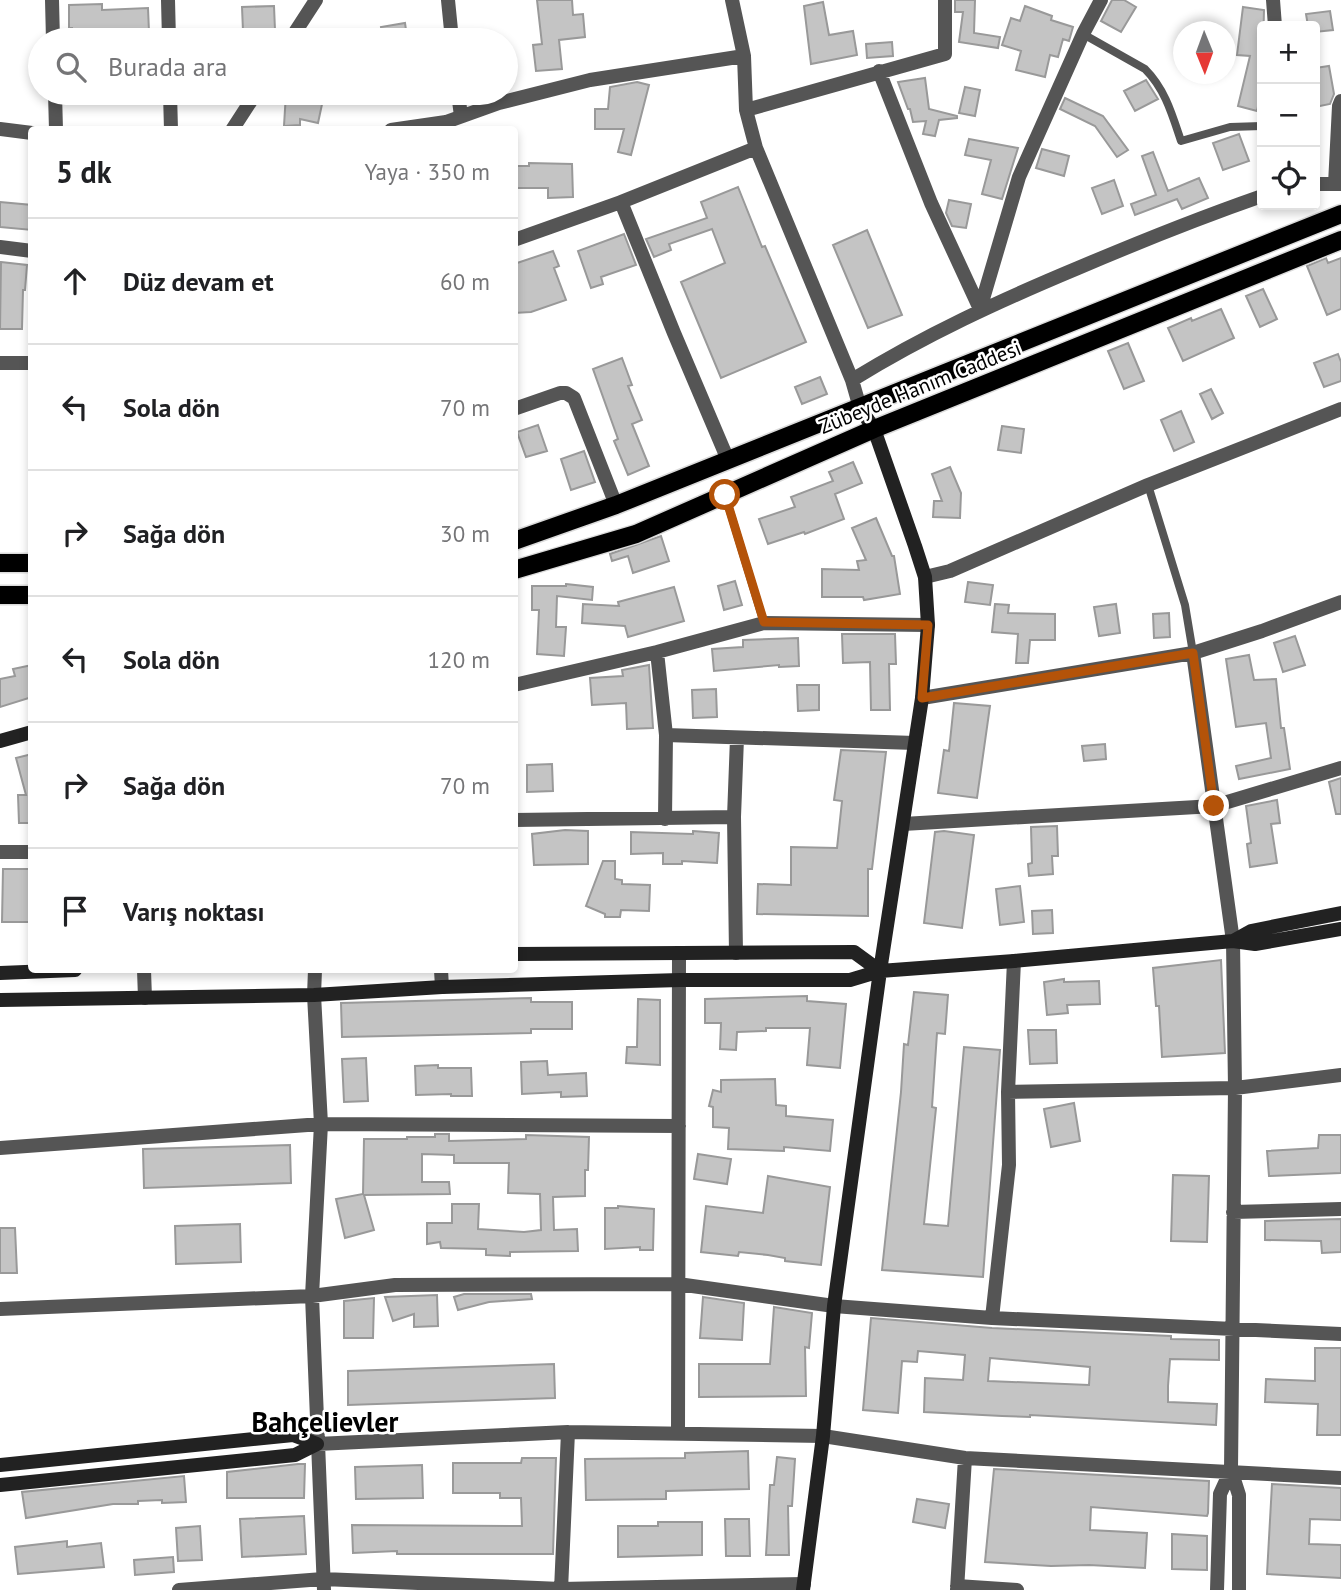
<!DOCTYPE html>
<html lang="tr">
<head>
<meta charset="utf-8">
<style>
  body { margin:0; font-family:"PT Sans",sans-serif; background:#f6f6f6; color:#202124 }
  .controls { position:absolute; right:21px; top:21px; display:grid; overflow:hidden; border-radius:7px; box-shadow:0 4px 10px #0003 }
  .controls button { width:63px; height:63px; display:grid; place-items:center; padding:0; border:0; border-bottom:2px solid #e0e0e0; background:#fff; color:#202124; font:35px sans-serif }
  .compass { position:absolute; left:1173px; top:21px; width:63px; height:63px; border-radius:50%; background:#fff; box-shadow:0 4px 10px #0003; rotate:179deg }
  .stop { position:absolute; width:21px; height:21px; margin:-16px; border:5px solid #b45309; border-radius:50%; background:#fff }
  .stop.end { background:#b45309; border-color:#fff; box-shadow:0 2px 7px #0008 }
  .list { margin:0; padding:0; list-style:none }
  h2 { display:flex; justify-content:space-between; align-items:center; height:91px; margin:0; padding:0 28px; font-size:30px }
  h2 small { font-size:23px; font-weight:400; color:#757577 }
  .list li { display:grid; grid-template-columns:46px 1fr auto; gap:21px; align-items:center; box-sizing:border-box; height:126px; padding:0 28px; border-top:2px solid #e0e0e0 }
  .list b { display:block; font-size:26px; white-space:nowrap }
  .list em { font-size:23px; font-style:normal; color:#757577 }
  .icon { flex:none; width:38px; height:38px; fill:none; stroke:currentColor; stroke-width:2; stroke-linecap:round; stroke-linejoin:round }
  .map { position:relative; flex:none; width:1341px; height:1590px; overflow:hidden }
  .search { position:absolute; background:#fff; box-shadow:0 4px 10px #0003; left:28px; top:28px; width:490px; height:77px; display:flex; align-items:center; gap:18px; box-sizing:border-box; padding:0 24px; border-radius:38px; color:#757577; font-size:26px }
  .panel { position:absolute; background:#fff; box-shadow:0 4px 10px #0003; left:28px; top:126px; width:490px; height:847px; border-radius:7px }
  .map>svg:first-child { display:block }
</style>
</head>
<body>
<div class="map">
<svg width="1341" height="1590" viewBox="0 0 1341 1590">
  <rect width="100%" height="100%" fill="#fff"/>
  <path fill="#c4c4c4" stroke="#999" stroke-width="2" fill-rule="evenodd" d="M537 0H572L573 15 583 14 585 37 559 40 562 69 536 71 533 45 542 44Z
    M955 0H975L974 33 1000 37 998 48 959 42 963 12H955Z
    M1112 0H1124L1136 7 1121 32 1101 21Z
    M823 2 829 35 853 31 857 55 811 64 804 6Z
    M102 4V10L148 8 149 32 102 34V40H72V28H69V5Z
    M274 6 275 30 243 31 242 7Z
    M1025 6 1052 16 1051 20 1073 27 1069 41 1063 39 1058 57 1050 55 1045 77 1016 70 1021 51 1002 45 1011 18 1020 21Z
    M1243 7 1264 10 1262 89 1257 111 1238 106 1250 56 1237 55Z
    M1330 11 1333 30 1315 32V26H1308L1306 14Z
    M405 23 407 37 383 40 381 27Z
    M892 42 893 56 867 58 866 44Z
    M1329 66 1334 94 1330 104 1315 107V68Z
    M925 78 929 109 957 116V118L939 120 935 136 923 134 926 121 913 122 910 109H908L898 82Z
    M1146 80 1158 99 1135 111 1124 91Z
    M637 82 649 85 631 155 618 152 624 129H595V109H608L610 87Z
    M965 87 980 90 975 116 959 113Z
    M286 93 324 95 318 123 300 119V125L284 126Z
    M1065 98 1103 116 1128 150 1117 157 1095 126 1060 109Z
    M1239 134 1249 161 1223 170 1213 143Z
    M969 139 1018 148 1002 199 982 194 991 160 965 155Z
    M1042 149 1069 156 1064 176 1036 168Z
    M1153 152 1168 191 1199 178 1208 198 1182 209 1177 199 1135 215 1131 204 1156 195 1142 156Z
    M529 163 572 164 573 197 548 198V188H514V166H529Z
    M1114 180 1123 206 1102 214 1092 188Z
    M738 187 762 247 765 246 806 342 721 378 681 282 725 263 712 229 669 244 671 250 654 257 646 239 707 218 701 202Z
    M949 200 971 204 966 228 952 226 946 213Z
    M0 202 32 205V230L0 227Z
    M867 230 902 315 868 328 833 245Z
    M624 234 636 265 601 277 603 284 591 288 578 251Z
    M553 251 559 266 554 268 566 300 531 312 514 313V264Z
    M1326 258 1328 263 1341 258V309L1327 315 1307 266Z
    M1 262 27 265 25 290H23L22 329H0Z
    M1263 289 1277 319 1260 327 1246 296Z
    M1221 309 1234 338 1183 361 1168 328 1191 318 1192 321Z
    M1128 343 1144 381 1124 389 1108 351Z
    M1338 354 1341 362V381L1324 387 1314 363Z
    M622 358 632 385 628 386 642 420 632 424 649 466 628 475 614 441 618 439 593 369Z
    M820 377 827 394 802 404 795 387Z
    M1211 389 1223 413 1212 419 1200 394Z
    M1181 411 1194 442 1174 451 1161 420Z
    M538 425 547 451 526 457 517 432Z
    M1002 426 1024 429 1021 453 998 450Z
    M584 451 595 482 571 490 561 459Z
    M853 462 862 483 835 494 844 519 805 534 804 532 768 544 759 519 795 507 791 497 833 481 829 472Z
    M950 467 961 493 960 518 933 517 934 501H942L932 474Z
    M876 518 892 556H894L900 594 864 600 863 597H822V569L859 570 857 561 866 560 852 528Z
    M661 536 669 561 633 573 628 556 612 561 610 554Z
    M735 581 742 605 724 610 718 586Z
    M968 582 993 585 990 605 965 602Z
    M566 584 593 587 592 600 557 596 556 627H566L564 656 537 654 539 610H532V586H566Z
    M674 587 684 621 628 637 625 626 582 623 583 604 619 606 618 602Z
    M995 604 1009 605 1008 613 1055 614V640H1030L1028 663H1016L1018 634 992 632Z
    M1116 604 1120 633 1099 636 1094 607Z
    M1169 613 1170 637 1154 638 1153 614Z
    M842 634H895L896 664H889L890 710H871L870 662 843 663Z
    M1295 636 1305 665 1283 672 1274 643Z
    M798 638 799 666 779 667V665L714 671 712 649 743 647V640Z
    M1249 655 1254 680 1276 679 1281 728H1284L1290 769 1239 779 1236 766 1271 758 1266 723 1236 727 1226 659Z
    M32 665V697L0 707V679L15 676 13 669Z
    M649 665 653 728 627 729 626 703 592 705 590 678 623 676 622 670Z
    M797 685H819V710L798 711Z
    M716 689 717 717 693 718 692 690Z
    M954 703 990 706 977 798 938 793 944 750 949 751Z
    M1105 744 1106 759 1084 761 1082 746Z
    M841 750 886 752 872 869H868V916L757 914 758 884 791 885V847L837 848 842 801 834 800Z
    M32 754V823H19L18 795H26L16 758Z
    M552 764 553 791 527 792V765Z
    M1341 778V814H1336L1329 782Z
    M1277 800 1280 823 1271 824 1277 863 1250 867 1247 844 1251 843 1246 806Z
    M1057 826 1058 856H1052L1053 874 1029 876 1028 864 1032 863 1031 827Z
    M565 830 588 831V864L534 865 532 834Z
    M693 831 719 833 717 863 682 861V864H663V853L631 854V832L693 834Z
    M944 831 974 835 962 928 924 923 935 832Z
    M603 861H615V879L622 880V884L650 885 649 911 621 910 620 917H605V914L586 906Z
    M3 869H32V922H2Z
    M1020 886 1024 922 1000 925 996 889Z
    M1052 910 1053 933 1033 934 1032 911Z
    M1221 960 1225 1053 1162 1057 1159 1006H1156L1153 968Z
    M1064 979V982L1099 981 1100 1004 1067 1005 1068 1013 1047 1015 1044 982Z
    M914 992 948 995 945 1034 937 1033 932 1107 936 1108 924 1224 948 1226 964 1047 1000 1050 983 1277 882 1270 901 1092 904 1044 908 1045Z
    M807 996V1001L846 1004 840 1068 807 1065 810 1028H766V1031L737 1032 736 1050 720 1049 721 1023H705V999Z
    M531 998V1002H572V1029H531V1033L342 1037 341 1003Z
    M638 999 660 1000V1065L626 1063 627 1047H637Z
    M1028 1030H1056L1057 1063 1030 1064Z
    M366 1058 368 1101 344 1102 342 1059Z
    M547 1061 548 1075 586 1073 587 1096 561 1097V1092L522 1094 521 1062Z
    M438 1065V1068H471L472 1096H451V1094L416 1095 415 1066Z
    M775 1079 776 1105 786 1106V1116L833 1120 830 1151 784 1147V1151L728 1149 729 1128 713 1127V1107L709 1106 713 1090 721 1092V1080Z
    M1074 1103 1080 1141 1051 1147 1044 1109Z
    M435 1134H449V1141L526 1139V1135L589 1137 588 1170H585V1196L553 1197 554 1230 577 1229 578 1251 510 1252V1256L486 1255V1249L441 1248 440 1242 427 1244V1223H452V1204H479L478 1229 524 1232 541 1230 540 1194 508 1193 509 1163H454V1155L422 1154V1182H449L450 1194 364 1195 374 1230 345 1238 336 1199 363 1194 364 1139H407V1137H435Z
    M1319 1135H1341V1173L1269 1176 1267 1151 1318 1148Z
    M290 1145 291 1183 144 1188 143 1149Z
    M698 1154 731 1159 727 1184 694 1179Z
    M1173 1175 1209 1176 1207 1242 1171 1241Z
    M768 1176 830 1187 821 1265 785 1261V1258L768 1255 739 1252 738 1256 701 1252 706 1206 763 1213Z
    M618 1206 654 1209 653 1250H640V1247L605 1249V1208H618Z
    M1341 1219V1252L1322 1253 1321 1241 1265 1240V1221Z
    M240 1224 241 1262 176 1264 175 1226Z
    M0 1228H15L17 1273H0Z
    M464 1294H531L532 1299 489 1302 458 1310 454 1297Z
    M437 1295 438 1326 414 1327V1314L393 1321 385 1297Z
    M703 1297 744 1303 742 1340 700 1338Z
    M374 1298 373 1338H344V1301Z
    M774 1307 812 1313 809 1348 805 1347 806 1396 699 1397V1364H770Z
    M871 1318 992 1328 1171 1336V1339L1219 1340V1360L1170 1359 1168 1386V1402L1217 1404 1216 1425 1030 1415V1417L1002 1416 924 1412 925 1378 963 1380 965 1355 918 1351 917 1362 902 1361 898 1413 863 1410ZM990 1358 1090 1367 1089 1385 988 1381Z
    M1315 1348H1341V1435H1317L1318 1404 1265 1402 1266 1379 1315 1381Z
    M554 1364 555 1398 348 1405V1371Z
    M748 1451 749 1489 666 1491V1499L586 1500 585 1459 685 1458V1453Z
    M777 1457 795 1459 792 1506H788L789 1555H766L770 1485H774Z
    M522 1458H556L553 1554H397V1551L353 1553 352 1525 522 1526 521 1498H500V1493H453V1463H521Z
    M298 1464H305L304 1498H227V1472Z
    M422 1465 423 1498 356 1499 355 1467Z
    M994 1469 1209 1481 1208 1513 1207 1516 1091 1507 1090 1530 1147 1533 1145 1568 1089 1565 1051 1566 985 1562Z
    M184 1476 186 1502 162 1503V1500L138 1501V1504H113L26 1518 22 1492Z
    M1272 1484 1341 1488V1520L1310 1519 1309 1544 1341 1545V1578L1267 1574Z
    M917 1499 949 1504 945 1528 913 1522Z
    M304 1516 306 1554 242 1557 240 1519Z
    M725 1519H749L750 1556H726Z
    M658 1522H702V1555L618 1557V1526H658Z
    M200 1526 202 1560 178 1561 176 1528Z
    M1172 1534 1207 1536V1570L1172 1569Z
    M67 1541V1547L101 1543 104 1567 18 1574 15 1547Z
    M173 1557 174 1572 135 1575 134 1560Z"/>
  <g fill="none" stroke-linecap="round" stroke-linejoin="round">
    <g stroke="#dbdbdb" stroke-width="21">
      <path id="primary" d="M514 541 616 505 1341 214
        M0 563H32
        M514 570 636 534 874 429 1341 240
        M0 595H32"/>
    </g>
    <path stroke="#555" stroke-width="8" d="M1083 34 1145 69C1165 89 1172 114 1181 141L1230 127 1262 126
      M1148 485 1185 605 1193 653
      M725 495 764 623"/>
    <path stroke="#555" stroke-width="14" d="M52 0 53 40
      M168 0 169 40
      M448 0 452 40
      M732 0 744 56 746 110 756 148 852 380 860 408
      M1273 0 1275 26
      M290 40 316 0
      M879 71 931 203 980 309
      M55 93 56 130
      M170 93 171 130
      M458 93 461 116
      M746 110 945 54V0
      M0 129 32 133
      M232 130 256 93
      M391 130 446 122 499 103 590 80 744 56
      M1315 184H1341
      M1335 184 1339 106 1341 101
      M621 202 674 333 728 460
      M514 240 621 202 756 148
      M0 247 32 251
      M980 309 1019 177 1083 34 1101 0
      M0 363H32
      M852 380C925 335 999 301 1078 268 1139 242 1199 218 1262 196
      M514 409 560 393H566L574 398 616 505
      M925 577 950 571 1148 485 1341 409
      M657 652 666 735 665 819
      M1193 653 1233 941 1235 1088 1231 1470 1239 1495V1590
      M514 685 657 652 764 623 928 625
      M922 698 1193 653 1262 631 1341 602
      M666 735 915 743
      M514 820 734 817
      M903 824 1214 806 1341 768
      M0 852H32
      M736 953 734 817 737 738
      M144 970 145 998
      M315 970 314 995 321 1124 312 1296 324 1590
      M441 970 442 987
      M1008 1092 1235 1088 1341 1075
      M0 1148 321 1124 679 1126
      M1233 1212 1341 1209
      M0 1309 312 1296 395 1285 678 1284 834 1306 992 1318 1341 1334
      M992 1318 1009 1165 1008 1092 1014 961
      M678 1433 679 954
      M317 1444 568 1432 823 1436 965 1458 1341 1478
      M957 1586 1017 1590
      M179 1590 323 1579 561 1589 804 1584
      M561 1590 568 1432
      M957 1590 965 1458
      M1217 1590 1220 1494 1231 1470"/>
    <path stroke="#222" stroke-width="14" d="M0 741 32 732
      M1233 941 1251 931 1341 913
      M880 971 1014 961 1233 941 1255 944 1341 929
      M0 973 75 970
      M0 1000 314 995 442 987 680 980H850L880 971 854 952 514 954
      M0 1465 293 1435 317 1444 295 1455 0 1485
      M803 1590 823 1436 834 1306 880 971 922 698 928 625 925 577 915 546 874 429 860 408"/>
    <use href="#primary" stroke="#000" stroke-width="18"/>
  </g>
  <g fill="none" stroke-linecap="round" stroke-linejoin="round">
    <path stroke="#b45309" stroke-width="9" d="M725 495 764 622 928 625 922 698 1193 653 1214 806"/>
  </g>
  <g text-anchor="middle" dominant-baseline="central" stroke-width="5" stroke-linejoin="round" paint-order="stroke">
    <g font-size="21" fill="#000" stroke="#fff">
      <text transform="translate(920 387) rotate(-22)">Zübeyde Hanım Caddesi</text>
    </g>
    <g font-size="28" font-weight="bold" fill="#000" stroke="#fff">
      <text x="325" y="1421">Bahçelievler</text>
    </g>
  </g>
</svg>
<div class="controls">
<button>+</button>
<button>−</button>
<button><svg class="icon" aria-label="locate" viewBox="0 0 24 24"><circle cx="12" cy="12" r="6"/><path d="M12 2v4M12 18v4M2 12h4M18 12h4"/></svg></button>
</div>
<svg class="compass" viewBox="-18 -18 36 36"><path d="M0-13l5 13h-10z" fill="#e53935"/><path d="M0 13l5-13h-10z" fill="#757577"/></svg>
<div class="stop" style="left:725px;top:495px"></div>
<div class="stop end" style="left:1214px;top:806px"></div>
<div class="search"><svg class="icon" aria-label="search" viewBox="0 0 24 24"><circle cx="10" cy="10" r="6"/><path d="M15 15l6 6"/></svg>Burada ara</div>
<section class="panel">
<h2>5 dk<small>Yaya · 350 m</small></h2>
<ul class="list">
<li><svg class="icon" aria-label="ahead" viewBox="0 0 24 24"><path d="M12 20V5M6 11l6-6 6 6"/></svg><div><b>Düz devam et</b></div><em>60 m</em></li>
<li><svg class="icon" aria-label="left" viewBox="0 0 24 24"><path d="M17 20v-9H6M10 6l-5 5 5 5"/></svg><div><b>Sola dön</b></div><em>70 m</em></li>
<li><svg class="icon" aria-label="right" viewBox="0 0 24 24"><path d="M7 20v-9h11M14 6l5 5-5 5"/></svg><div><b>Sağa dön</b></div><em>30 m</em></li>
<li><svg class="icon" aria-label="left" viewBox="0 0 24 24"><path d="M17 20v-9H6M10 6l-5 5 5 5"/></svg><div><b>Sola dön</b></div><em>120 m</em></li>
<li><svg class="icon" aria-label="right" viewBox="0 0 24 24"><path d="M7 20v-9h11M14 6l5 5-5 5"/></svg><div><b>Sağa dön</b></div><em>70 m</em></li>
<li><svg class="icon" aria-label="arrive" viewBox="0 0 24 24"><path d="M6 21V4h12l-3 4 3 4H6"/></svg><div><b>Varış noktası</b></div></li>
</ul>
</section>
</div>
</body>
</html>
